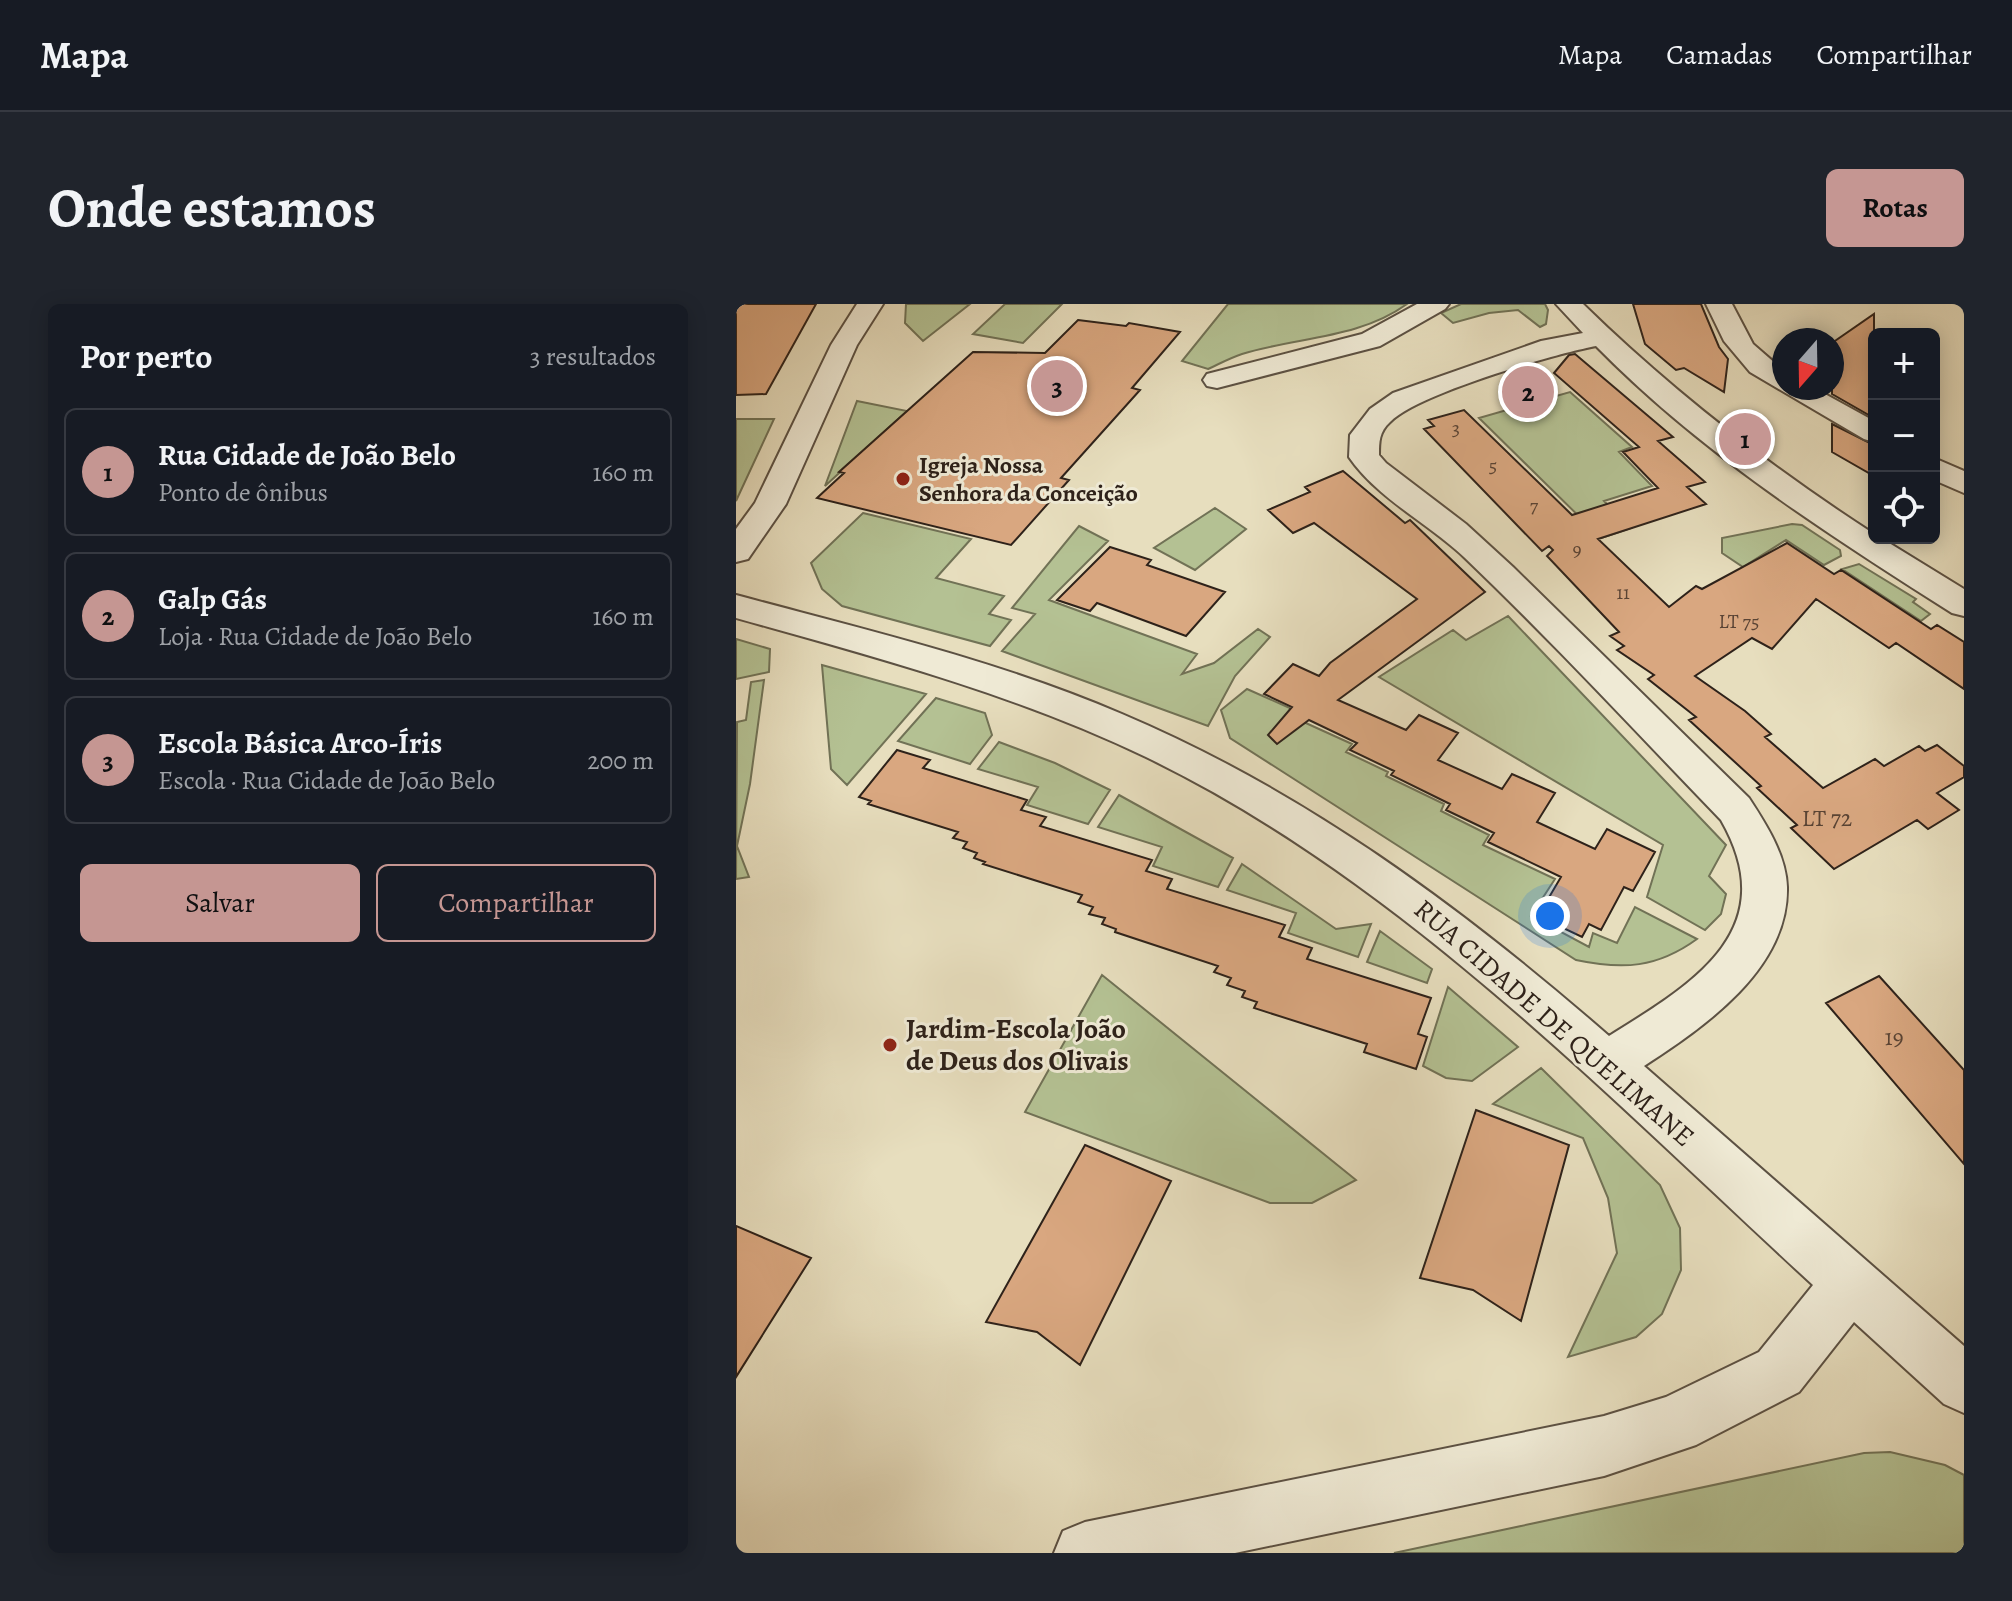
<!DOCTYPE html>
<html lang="pt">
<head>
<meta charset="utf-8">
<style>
  body { margin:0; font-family:Alegreya,serif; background:#20242c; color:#f1f3f6 }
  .controls { position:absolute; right:24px; top:24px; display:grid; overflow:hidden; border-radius:12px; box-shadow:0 4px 20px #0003 }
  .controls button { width:72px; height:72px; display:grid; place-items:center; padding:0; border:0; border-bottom:2px solid #363941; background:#171b24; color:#f1f3f6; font:40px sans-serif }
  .compass { position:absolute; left:1036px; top:24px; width:72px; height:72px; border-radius:50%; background:#171b24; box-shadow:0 4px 20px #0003; rotate:200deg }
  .you { position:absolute; left:814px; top:612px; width:28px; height:28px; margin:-20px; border:6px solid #fff; border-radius:50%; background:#1a73e8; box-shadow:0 0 0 12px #1a73e833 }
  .badge { display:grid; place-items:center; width:52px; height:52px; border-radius:50%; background:#c59692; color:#111; font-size:26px; font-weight:700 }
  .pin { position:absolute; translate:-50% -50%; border:4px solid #fff; box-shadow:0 2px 8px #0006 }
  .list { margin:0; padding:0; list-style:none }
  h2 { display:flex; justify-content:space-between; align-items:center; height:104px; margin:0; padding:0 32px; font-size:34px }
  h2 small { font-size:26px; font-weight:400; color:#9ea1a6 }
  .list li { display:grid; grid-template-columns:52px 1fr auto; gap:24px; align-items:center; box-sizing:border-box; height:128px; margin:0 16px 16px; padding:0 16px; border:2px solid #363941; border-radius:12px }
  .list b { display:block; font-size:30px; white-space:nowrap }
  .list p { margin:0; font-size:26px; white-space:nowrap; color:#9ea1a6 }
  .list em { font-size:26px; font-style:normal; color:#9ea1a6 }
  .actions { display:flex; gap:16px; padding:24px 32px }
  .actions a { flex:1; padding:18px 0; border:2px solid #c59692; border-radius:12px; text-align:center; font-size:28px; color:#c59692 }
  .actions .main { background:#c59692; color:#111 }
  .icon { flex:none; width:44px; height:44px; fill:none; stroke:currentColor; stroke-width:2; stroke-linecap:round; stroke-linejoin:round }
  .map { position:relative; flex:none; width:1228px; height:1249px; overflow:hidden; border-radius:12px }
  header { display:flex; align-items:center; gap:48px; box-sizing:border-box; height:112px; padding:0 40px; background:#171b24; border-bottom:2px solid #363941 }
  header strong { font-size:38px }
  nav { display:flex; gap:44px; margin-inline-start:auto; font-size:28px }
  .intro { display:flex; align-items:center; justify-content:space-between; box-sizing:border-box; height:192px; padding:0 48px }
  h1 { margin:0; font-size:56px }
  .button { padding:20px 36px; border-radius:12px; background:#c59692; color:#111; font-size:28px; font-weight:700 }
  main { display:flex; gap:48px; padding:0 48px }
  aside { flex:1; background:#171b24; border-radius:12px; box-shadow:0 4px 20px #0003 }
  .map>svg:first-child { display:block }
</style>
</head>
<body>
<header>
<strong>Mapa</strong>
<nav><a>Mapa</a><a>Camadas</a><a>Compartilhar</a></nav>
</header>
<div class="intro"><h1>Onde estamos</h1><a class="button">Rotas</a></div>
<main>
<aside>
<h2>Por perto<small>3 resultados</small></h2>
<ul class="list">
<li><span class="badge">1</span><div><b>Rua Cidade de João Belo</b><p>Ponto de ônibus</p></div><em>160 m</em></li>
<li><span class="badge">2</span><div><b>Galp Gás</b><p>Loja · Rua Cidade de João Belo</p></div><em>160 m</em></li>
<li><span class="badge">3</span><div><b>Escola Básica Arco-Íris</b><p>Escola · Rua Cidade de João Belo</p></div><em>200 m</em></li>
</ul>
<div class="actions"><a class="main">Salvar</a><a>Compartilhar</a></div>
</aside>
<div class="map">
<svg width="1228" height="1249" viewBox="0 0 1228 1249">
  <rect width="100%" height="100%" fill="#e7debe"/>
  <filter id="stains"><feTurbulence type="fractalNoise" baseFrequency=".0025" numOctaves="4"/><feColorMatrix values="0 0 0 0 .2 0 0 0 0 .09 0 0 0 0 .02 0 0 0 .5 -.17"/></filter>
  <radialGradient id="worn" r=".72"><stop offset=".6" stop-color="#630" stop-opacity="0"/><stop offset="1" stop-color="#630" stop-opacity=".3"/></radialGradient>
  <path fill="#b4c193" stroke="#717256" stroke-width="2" d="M170 0H234L187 37 169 19Z
    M269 0H326L287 39 237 30Z
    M492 0H671C623 35 560 33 506 50 494 54 483 60 472 65L446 57Z
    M725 0H809L812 6 810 20 804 23 782 6 753 9 717 19 705 9Z
    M834 88 896 143 883 148 916 182 868 197 895 224 865 234 743 114Z
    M121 97 171 107 89 182Z
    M0 115H38L0 197Z
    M479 204 510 225 459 266 418 244Z
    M127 209 235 235 200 274 268 292 253 310 275 316 254 342 106 302 86 285 75 259Z
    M1056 220 1066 221 1104 246 1105 252 1088 261 1050 236 1007 263 986 249V234Z
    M343 222 372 237 313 296 461 350 446 370 478 359 522 325 534 333 499 372 472 422 266 347 299 310 276 304Z
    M1123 260 1180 295 1177 298 1194 310 1185 317 1106 265Z
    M772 312 990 541 973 572 990 590 985 610 969 626 911 593 927 541 643 373 717 326 730 336Z
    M0 335 34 345 33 368 0 375Z
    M86 361 190 390 111 481 95 465Z
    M28 376 14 480 1 542 13 573 0 575 1 418 10 416 15 378Z
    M511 385 565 409 561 415 616 440 610 448 652 468 650 472 708 500 705 507 753 531 747 541 819 575 795 612 853 643 857 629 881 639 899 603 961 635C921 664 887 666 840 656L494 434 485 406Z
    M200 394 249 409 256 431 234 460 162 437Z
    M263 438 319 459 374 486 352 520 291 501 302 483 242 465Z
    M383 491 497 554 482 583 417 562 426 543 362 523Z
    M506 560 600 625 635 620 622 653 552 629 560 609 491 586Z
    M644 627 696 665 691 679 631 658Z
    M366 671 620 876 576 899H534L289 808Z
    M712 683 782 743 736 777 710 774 687 762Z
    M805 764 924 881 944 924 945 966 926 1010 900 1033 832 1053 881 949 872 894 847 834 757 800Z
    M1154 1148 1209 1161 1228 1171V1249H658L1128 1149Z"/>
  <path fill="#d9a780" stroke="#2e221a" stroke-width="2" d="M0 0H80L30 90 0 91Z
    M897 0H965L983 43 992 55 988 88 948 64 940 66 909 40Z
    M1138 10V114L1096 90V39Z
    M342 16 390 22 393 19 444 28 396 84 404 86 325 174 333 176 275 241 81 194 108 169 103 168 237 48 309 49Z
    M839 50 937 133 922 137 969 178 951 183 970 200 862 235 933 303 960 282 966 285 1051 239 1098 270 1105 266 1195 325 1201 321 1228 338V385L1160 339 1153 344 1080 295 1036 345 1016 334 959 372 1009 407 1035 430 1029 433 1087 484 1139 455 1148 462 1183 442 1189 447 1201 441 1228 462V473L1201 489 1223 506 1192 525 1181 516 1098 565 1055 524 1061 521 1021 484 1025 482 953 416 960 413 912 375 918 371 881 346 888 342 874 332 883 328 811 252 817 246 813 242 806 247 688 125 698 122 692 116 728 106 836 211 922 184 887 148 903 143 818 69 833 51Z
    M1096 120 1138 141V172L1096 148Z
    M607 167 669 219 674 216 749 288 602 396 670 426 683 411 722 429 702 456 766 485 776 470 819 489 801 518 859 545 871 525 919 548 897 587 888 583 865 626 853 620 846 633 802 612 825 573 752 538 758 529 710 506 714 500 655 471 658 467 614 446 621 439 573 416 541 440 532 431 556 403 528 390 557 360 583 372 594 359 681 295 578 219 557 229 532 206 574 188 569 183Z
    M374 243 415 256 411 261 489 288 450 332 361 299 354 307 321 296Z
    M161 446 194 456 187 464 291 496 285 506 310 513 304 522 416 556 410 567 436 575 431 585 549 621 543 633 576 644 571 655 695 694 682 730 691 733 680 765 628 748 631 740 518 704 521 698 506 693 509 687 491 681 495 674 478 668 482 662 379 628 380 625 366 620 369 614 353 610 357 603 342 598 346 591 247 560 249 558 238 554 241 549 227 544 231 538 217 534 222 528 132 500 135 497 123 493Z
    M1143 672 1228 766V860L1090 699Z
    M740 806 833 841 785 1017 737 986 684 974Z
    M349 841 435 877 344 1061 301 1028 250 1018Z
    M0 922 75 954 0 1073Z"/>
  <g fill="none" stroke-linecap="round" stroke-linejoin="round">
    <g stroke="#5c5143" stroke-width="4">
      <path id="minor" d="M121 0H147L121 41 50 200 12 255 0 258V225L19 199 95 41Z
        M681 0H713L709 5 644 42 481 84 471 82 467 76 471 70 626 30Z
        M820 0H847C936 87 1033 162 1138 230V234H1145L1228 285V312L1216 309C1091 230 964 148 860 42 818 50 681 90 654 118 643 128 643 138 643 151L650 159 730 220 777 263 1013 494C1030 520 1050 551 1051 583 1053 665 968 723 908 762L1228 1042V1109L1208 1100 1118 1018 1063 1088 960 1141 868 1172 499 1249H318L327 1227 349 1218 868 1112 930 1093 1023 1048 1077 981C871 792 665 576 410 453 279 390 139 353 0 314V291C130 326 263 357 386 410 568 487 725 603 873 732 958 679 1048 626 985 516 900 428 817 338 728 253 692 219 642 195 613 153L614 131 634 105 657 89 805 37 847 29Z
        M970 0H996L1017 40 1048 67V84H1078L1138 117V138L1128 135 1014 68 988 37Z
        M1198 154 1228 167V189L1198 176Z"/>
    </g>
    <use href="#minor" fill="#efead5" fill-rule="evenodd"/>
  </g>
  <g fill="#8f2418" stroke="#efead5" stroke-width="3">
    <circle cx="167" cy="175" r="8"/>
    <circle cx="154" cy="741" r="8"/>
  </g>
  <g text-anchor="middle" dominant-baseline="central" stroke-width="6" stroke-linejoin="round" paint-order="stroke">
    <g font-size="20" fill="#594334">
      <text x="720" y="124">3</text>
      <text x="757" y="161">5</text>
      <text x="798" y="201">7</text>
      <text x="841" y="245">9</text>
      <text x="887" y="288">11</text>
      <text x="1003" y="317">LT 75</text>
    </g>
    <g font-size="24" font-weight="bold" fill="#2e221a" stroke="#efead5" text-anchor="start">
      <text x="183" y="161">Igreja Nossa<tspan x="183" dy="28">Senhora da Conceição</tspan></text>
    </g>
    <g font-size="24" fill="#594334">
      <text x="1091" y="514">LT 72</text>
      <text x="1158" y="733">19</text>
    </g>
    <g font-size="28" fill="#2e221a" stroke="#efead5">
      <text transform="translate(818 719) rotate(41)">RUA CIDADE DE QUELIMANE</text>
    </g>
    <g font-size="28" font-weight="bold" fill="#2e221a" stroke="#efead5" text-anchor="start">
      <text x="170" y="725">Jardim-Escola João<tspan x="170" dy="32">de Deus dos Olivais</tspan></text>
    </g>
  </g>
  <rect width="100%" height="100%" filter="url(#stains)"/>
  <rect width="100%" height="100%" fill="url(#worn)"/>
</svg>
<div class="controls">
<button>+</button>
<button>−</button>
<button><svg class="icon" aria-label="locate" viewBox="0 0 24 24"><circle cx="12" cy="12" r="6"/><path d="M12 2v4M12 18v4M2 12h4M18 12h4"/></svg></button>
</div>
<svg class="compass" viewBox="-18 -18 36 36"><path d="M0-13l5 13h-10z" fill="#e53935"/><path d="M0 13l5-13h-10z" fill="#9ea1a6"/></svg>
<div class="you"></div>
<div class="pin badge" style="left:1009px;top:135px">1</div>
<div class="pin badge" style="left:792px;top:88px">2</div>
<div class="pin badge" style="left:321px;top:82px">3</div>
</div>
</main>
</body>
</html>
